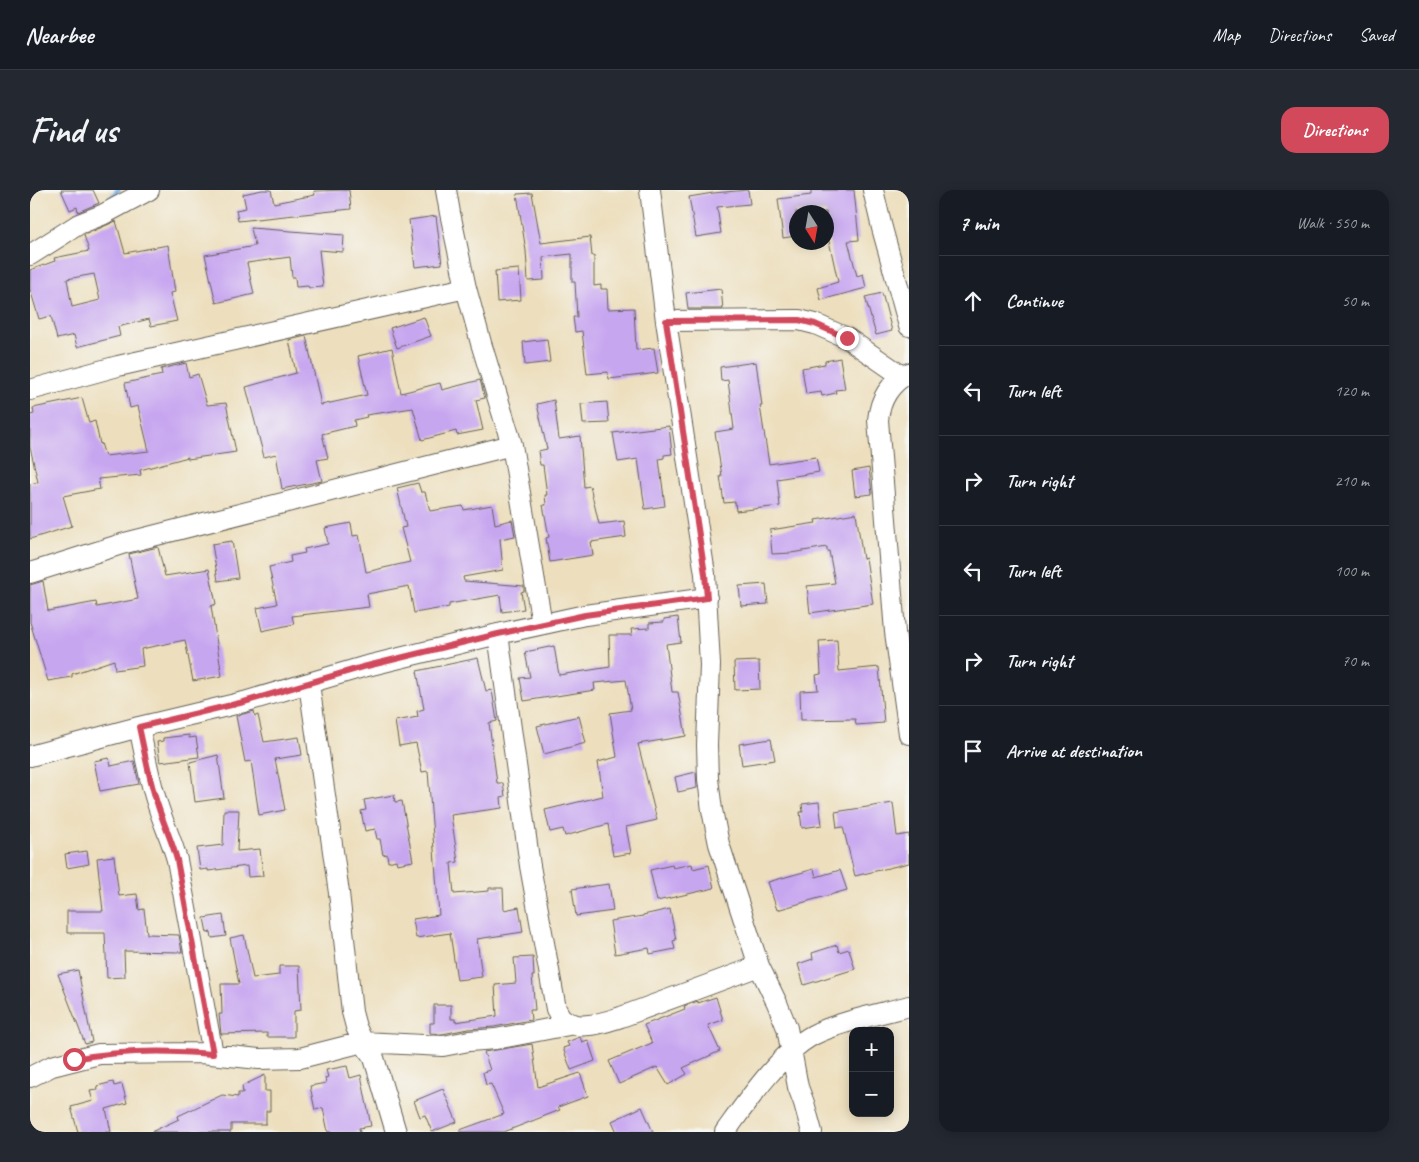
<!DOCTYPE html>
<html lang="en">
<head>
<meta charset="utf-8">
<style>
  body { margin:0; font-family:Caveat,sans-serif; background:#242831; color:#f1f3f6 }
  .controls { position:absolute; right:15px; bottom:15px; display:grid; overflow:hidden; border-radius:10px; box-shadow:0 2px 12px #0003 }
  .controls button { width:45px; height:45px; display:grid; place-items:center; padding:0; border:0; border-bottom:1px solid #363941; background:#171b24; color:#f1f3f6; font:25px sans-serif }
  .compass { position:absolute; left:759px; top:15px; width:45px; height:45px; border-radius:50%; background:#171b24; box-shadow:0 2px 12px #0003; rotate:169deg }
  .stop { position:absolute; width:15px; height:15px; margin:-11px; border:4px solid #d1495b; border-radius:50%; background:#fff }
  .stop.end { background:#d1495b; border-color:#fff; box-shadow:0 1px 5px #0008 }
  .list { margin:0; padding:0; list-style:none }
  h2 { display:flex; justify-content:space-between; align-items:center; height:65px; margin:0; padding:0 20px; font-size:21px }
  h2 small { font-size:16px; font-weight:400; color:#9ea1a6 }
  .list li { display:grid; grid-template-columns:32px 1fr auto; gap:15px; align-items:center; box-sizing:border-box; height:90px; padding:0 20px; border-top:1px solid #363941 }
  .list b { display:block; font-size:19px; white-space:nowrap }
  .list em { font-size:16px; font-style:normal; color:#9ea1a6 }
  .icon { flex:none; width:28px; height:28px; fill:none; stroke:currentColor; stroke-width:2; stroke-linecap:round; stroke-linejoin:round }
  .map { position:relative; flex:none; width:879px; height:942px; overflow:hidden; border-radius:15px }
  header { display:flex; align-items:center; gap:30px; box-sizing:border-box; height:70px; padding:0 25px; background:#171b24; border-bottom:1px solid #363941 }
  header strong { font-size:24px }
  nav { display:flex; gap:28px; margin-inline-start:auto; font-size:18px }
  .intro { display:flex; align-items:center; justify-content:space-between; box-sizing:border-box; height:120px; padding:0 30px }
  h1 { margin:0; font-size:35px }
  .button { padding:12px 22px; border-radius:15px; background:#d1495b; color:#fff; font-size:18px; font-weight:700 }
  main { display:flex; gap:30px; padding:0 30px }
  aside { flex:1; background:#171b24; border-radius:15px; box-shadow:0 2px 12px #0003 }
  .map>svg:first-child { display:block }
</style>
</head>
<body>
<header>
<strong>Nearbee</strong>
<nav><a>Map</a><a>Directions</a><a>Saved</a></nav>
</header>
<div class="intro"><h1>Find us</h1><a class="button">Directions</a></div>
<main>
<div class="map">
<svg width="879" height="942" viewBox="0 0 879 942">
  <rect width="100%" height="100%" fill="#f6f6f2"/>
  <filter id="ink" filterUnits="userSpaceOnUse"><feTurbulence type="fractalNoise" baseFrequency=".02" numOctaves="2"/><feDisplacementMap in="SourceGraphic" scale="10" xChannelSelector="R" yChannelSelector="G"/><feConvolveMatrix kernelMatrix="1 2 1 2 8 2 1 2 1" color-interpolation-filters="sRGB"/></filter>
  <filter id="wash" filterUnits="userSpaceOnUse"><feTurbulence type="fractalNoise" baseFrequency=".0096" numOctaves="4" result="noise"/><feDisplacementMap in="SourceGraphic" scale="20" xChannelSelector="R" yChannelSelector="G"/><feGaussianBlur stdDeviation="1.12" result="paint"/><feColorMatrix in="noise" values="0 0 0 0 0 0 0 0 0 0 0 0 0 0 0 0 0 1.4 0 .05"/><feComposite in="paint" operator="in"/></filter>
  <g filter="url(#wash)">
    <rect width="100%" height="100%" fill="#eddfbe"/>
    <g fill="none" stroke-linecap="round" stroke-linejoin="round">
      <path stroke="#74ade4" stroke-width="5.5" d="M77 14 88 0"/>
    </g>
    <g id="blocks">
      <path fill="#c7a6f0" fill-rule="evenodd" d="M31 0H63L69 13 48 22 47 17 40 20Z
        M232 0H241L244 13 285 5 284 1 319 0 321 19 208 31 206 20 216 18 213 4Z
        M718 0 720 14 687 17 691 43 666 47 659 7 683 3Z
        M781 0H824L829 50 818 51 827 86 833 84 836 98 791 110 788 98 808 92 799 51H796V22H766V46L753 48 748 9 781 5Z
        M502 3 511 53 560 47 562 66H564V96L571 95V99H577L578 119 604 118 606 160 624 158 628 183 579 189 578 182 557 184 552 141 545 142 543 127H547L545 92H542V64L513 67 514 90 498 91 496 61 487 4Z
        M406 26 412 74 385 77 379 30Z
        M86 31 95 63 138 55 145 102 140 103 147 131 121 136 119 129 88 137 90 146 47 157 44 145 27 149 21 126 9 129 0 99V80L25 71 24 68 59 61 54 45ZM64 84 70 110 42 117 37 89Z
        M221 38 314 45 313 62 289 60 293 97 279 98 278 96 266 97 265 87H262L260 67 217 73 224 104 186 113 175 65 225 56Z
        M489 79 491 110 467 112 465 81Z
        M691 99 693 119H658L656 103Z
        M852 103 862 141 846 145 835 107Z
        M394 127 401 146 367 158 360 138Z
        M276 146 291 215 337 205 328 166 362 158 371 203 410 193 412 200 450 190 455 208 446 210 453 240 427 245 426 241 392 250 383 218 336 225 337 227 324 230 325 236 292 244 298 268 287 270 292 291 252 299 246 264 234 267 216 197 266 183 259 150Z
        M517 149 520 172 495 175 493 152Z
        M810 168 815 199 805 200 806 203 792 206 791 202 776 204 772 178 795 174V171Z
        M726 172 732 216H730L739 274 786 267 789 282 747 289 750 316 706 321 705 312 694 313 690 286H692L685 242 704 239 698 190 691 191 690 177Z
        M156 173 159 187 168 184 177 215 196 213 206 262 158 269V267L110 280 111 285 68 289 70 299 33 306 42 336 0 349V294L8 292 0 257V225L4 224 3 218 52 208 59 233 65 231 70 254 71 253 75 266 119 261 108 216 100 218 95 193 132 185 131 179Z
        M524 210 529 249 550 246 554 297 560 296 569 334 594 331 596 347 561 352 563 365 520 372 516 348 519 347 513 315H516L515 305H517L513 275H510L508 261 517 259 507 214Z
        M577 212 579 233 553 234 551 214Z
        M639 236 642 264 634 265V268L629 269 635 316 615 319 608 269 588 272 583 243Z
        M839 278 842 304 825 306 822 281Z
        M388 293 391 302H395L400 321 433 316 434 320 462 315 465 334 482 330 485 346 470 349 473 380 433 387 434 391 494 396V401L491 402 494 419 472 422 470 405 419 414V417L384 423 379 396 337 404 339 417 262 426 264 434 232 441 227 418 247 414 239 377 261 372 260 366 275 363 274 359 298 354 295 338 321 333 323 346 329 345 336 382 380 372 371 338 376 337 367 298Z
        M826 323 833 369 836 368 843 414 780 423 777 396 805 393 799 361H797V357L761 363 742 364 740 340 786 333 785 330Z
        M202 351 208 388 188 391 182 354Z
        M128 357 135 386 179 379 186 414 181 416 192 486 163 491 155 450 111 459 113 476 85 480 84 470 42 484V487L18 491 0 432V395L13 391 18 421 66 412 67 417 108 409 99 364Z
        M736 394 738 414 711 416 709 396Z
        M648 427 651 452 636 454 642 502H648L656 546 608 554 627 630 596 637 601 663 583 666 578 634 535 646 533 639 520 642 515 620 573 606 568 572 587 567 580 523 601 520 596 490 564 493 565 500 494 511 490 488 500 487 495 462 524 456 529 485 580 477 579 445H602L601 439 619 438V433L634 432V429Z
        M807 450 809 481 849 477 854 533 826 535 825 529 771 530 770 501 788 500 786 485 791 484 789 451Z
        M448 468 456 501 462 500 467 531 459 533 467 593H473L475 606 471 607 472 618 421 625 428 672 421 673 424 704 459 701V698H473L474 720 489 717 493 742 447 749 452 787 427 790 420 743 386 748 383 729 409 725 398 581 392 582 386 553 369 556 365 531 388 527 387 521 394 519 387 481Z
        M729 471 730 499 705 500 704 472Z
        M224 521 225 526 228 525 234 552 269 547 272 565 245 569 255 620 229 625 221 571 215 572 206 526Z
        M549 526 556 553 514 564 507 536Z
        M159 545V548L166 547 169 567 130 572 127 552 133 551V548Z
        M741 549 745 570 712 575 709 554Z
        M188 565 194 608 165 612 160 572Z
        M79 568 81 576 104 571 109 594 70 601 64 571Z
        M666 582 667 598 648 602 645 587Z
        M364 605 365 612 372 611 383 671 367 674 366 670 358 672 357 664 353 665 350 649H347L345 639 335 641 331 621 336 620 334 610Z
        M789 612 792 635 772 638 770 622H773L772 614Z
        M863 613 867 646 879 644V673L825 686 813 637 807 638 805 622Z
        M194 620H209L207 661 230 659 233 686 218 687 217 676 178 681V679L170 680 167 658 193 655Z
        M57 661 59 674 37 678 35 664Z
        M84 666 89 706 107 704 109 720 114 719 117 744 149 745 152 762 94 761 95 787 77 788 75 743H37V721H73L67 668Z
        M662 674 663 679 679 675 684 698 627 711 620 680 642 675 643 678Z
        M784 679 786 687 810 680 817 700 747 720 738 692Z
        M579 694 583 721 546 726 542 699Z
        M640 719 646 750 643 751 645 759 620 764 619 758 585 764 580 731 613 726V725Z
        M193 725 196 746 182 748 181 742 177 743 174 728Z
        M214 745 223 788 249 785V776H269L271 820 264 821V847H237V843L191 844 189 824H192L191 794H209L200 748Z
        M807 755 809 762 819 759 825 779 774 795 768 774 783 769 782 763Z
        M503 767 504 786H502L505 820H500L501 830 464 837 438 839 412 844 400 843V833H404V815H421V829H425V832L467 826 465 795 486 793 484 768Z
        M48 780 62 852 55 854 28 784Z
        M686 807 693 830 678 835 690 861 653 878 657 884 638 895 627 877 589 894 579 871 622 853 614 835 655 819 654 816 668 811V813Z
        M550 847 552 852 558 850 565 871 541 880 533 858 539 856 537 852Z
        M502 854 508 897 550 883 558 906 528 917 530 920 474 942H430V940L474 924 461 894 456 895 453 882 460 880 454 862Z
        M317 876 320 888 331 885 341 936 329 938 330 942H298L293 918 285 920 280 896 296 893 295 888 298 887 296 880Z
        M235 885V901H240V921H236V934H201V942H121L149 929 148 926 192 905 208 907V903H213L212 896Z
        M83 892 84 896 92 894 97 913 76 919 81 942H48L41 917 63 911 60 901 68 900 67 896Z
        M413 899 427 932 402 942 395 925 390 927 384 911Z
        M612 917 623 942H587L582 931Z"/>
    </g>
  </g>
  <g filter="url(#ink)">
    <use href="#blocks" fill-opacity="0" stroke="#656055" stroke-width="1"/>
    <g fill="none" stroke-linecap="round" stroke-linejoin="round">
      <g stroke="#656055" stroke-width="22">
        <path id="street" d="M416 0 420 23 436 98 451 153 482 255 512 434
          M620 0 636 131 675 384 680 475 677 555 678 589 682 620 689 654 729 776 747 813 757 838 768 897 774 913 782 942
          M843 0 852 38 879 136
          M0 65 49 34 72 25 119 0
          M636 131 769 130 785 134 817 148 872 186
          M879 183C860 193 850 209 848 230L865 442 879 544
          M0 200 88 176 436 98
          M0 383 95 353 482 255
          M468 444 500 676 526 819C528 822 530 827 533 829 548 842 575 832 591 827L729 776
          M279 494 309 703 322 822 326 837 333 852 344 868 366 942
          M109 537C115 563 119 590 128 616 134 635 142 651 147 670L183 864
          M0 566 109 537 214 512 333 477 468 444 555 425 677 408
          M0 887 22 876 69 864 171 863 229 869 270 868 333 852 413 856 439 851 466 849 544 834
          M695 942C716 913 751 862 783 845 808 832 850 824 879 816"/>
      </g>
      <use href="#street" stroke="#fff" stroke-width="20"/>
    </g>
  </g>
  <g fill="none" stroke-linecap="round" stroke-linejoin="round" filter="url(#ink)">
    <path stroke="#d1495b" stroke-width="6" d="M44 869C89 860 138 860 183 864L147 670C142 651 134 635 128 616 119 590 115 563 109 537L214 512 333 477 468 444 555 425 677 408 675 384 636 131 769 130 785 134 817 148"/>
  </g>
</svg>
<div class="controls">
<button>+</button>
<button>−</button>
</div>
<svg class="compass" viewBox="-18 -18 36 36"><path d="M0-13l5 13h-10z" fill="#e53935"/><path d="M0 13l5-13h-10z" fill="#9ea1a6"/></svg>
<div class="stop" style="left:44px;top:869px"></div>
<div class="stop end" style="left:817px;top:148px"></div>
</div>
<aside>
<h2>7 min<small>Walk · 550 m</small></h2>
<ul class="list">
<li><svg class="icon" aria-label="ahead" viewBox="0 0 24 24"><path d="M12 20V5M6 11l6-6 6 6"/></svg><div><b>Continue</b></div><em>50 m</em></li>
<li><svg class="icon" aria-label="left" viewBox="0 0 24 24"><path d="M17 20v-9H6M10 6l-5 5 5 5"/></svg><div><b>Turn left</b></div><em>120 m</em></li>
<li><svg class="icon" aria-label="right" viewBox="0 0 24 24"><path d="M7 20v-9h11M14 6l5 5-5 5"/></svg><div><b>Turn right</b></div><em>210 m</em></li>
<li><svg class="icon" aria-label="left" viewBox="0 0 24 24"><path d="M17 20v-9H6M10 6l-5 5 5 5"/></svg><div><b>Turn left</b></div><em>100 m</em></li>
<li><svg class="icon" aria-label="right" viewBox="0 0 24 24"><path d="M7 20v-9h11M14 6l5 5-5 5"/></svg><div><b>Turn right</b></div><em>70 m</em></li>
<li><svg class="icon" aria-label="arrive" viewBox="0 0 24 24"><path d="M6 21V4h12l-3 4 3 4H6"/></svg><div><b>Arrive at destination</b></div></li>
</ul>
</aside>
</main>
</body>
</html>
